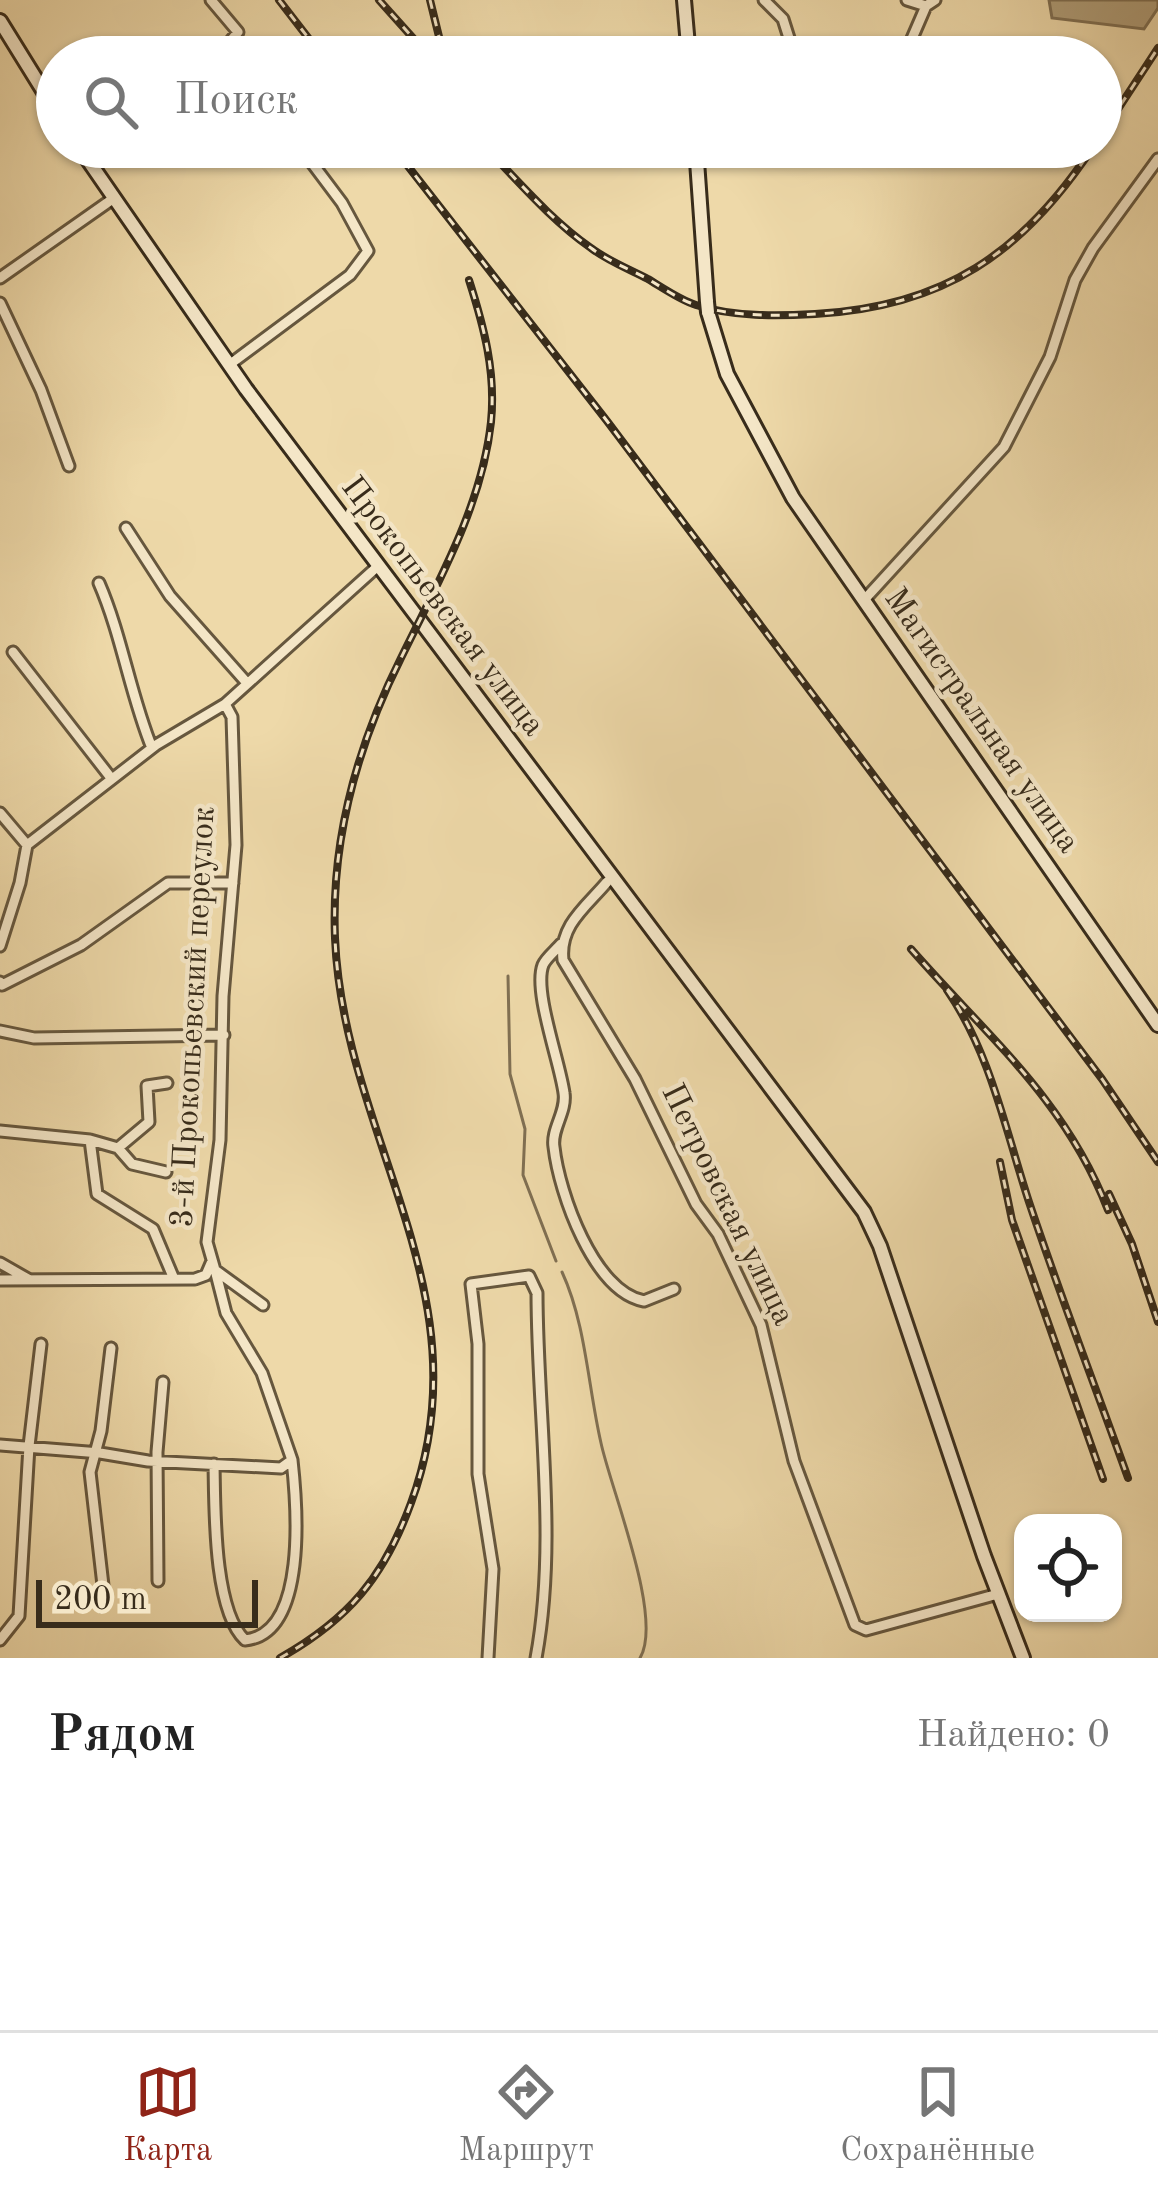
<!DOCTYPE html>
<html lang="ru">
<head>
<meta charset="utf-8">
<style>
  body { margin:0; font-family:"Old Standard TT",serif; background:#f6f6f6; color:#222 }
  .controls { position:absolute; right:36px; bottom:36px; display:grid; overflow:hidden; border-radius:24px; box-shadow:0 3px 9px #0004 }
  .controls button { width:108px; height:108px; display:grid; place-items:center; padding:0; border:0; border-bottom:3px solid #e0e0e0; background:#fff; color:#222; font:60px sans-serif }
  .scale { position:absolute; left:36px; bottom:30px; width:222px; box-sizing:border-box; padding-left:12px; border:6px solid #382c1b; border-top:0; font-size:33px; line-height:42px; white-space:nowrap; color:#382c1b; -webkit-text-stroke:9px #f4e6c7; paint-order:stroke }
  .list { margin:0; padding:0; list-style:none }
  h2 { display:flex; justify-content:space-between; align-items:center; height:156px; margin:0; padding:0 48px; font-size:51px }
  h2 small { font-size:39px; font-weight:400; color:#767676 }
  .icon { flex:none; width:66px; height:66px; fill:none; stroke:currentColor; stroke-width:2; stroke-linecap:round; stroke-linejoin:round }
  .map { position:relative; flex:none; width:1158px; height:1658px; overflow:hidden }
  .search { position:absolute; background:#fff; box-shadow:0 3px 9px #0004; left:36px; right:36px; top:36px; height:132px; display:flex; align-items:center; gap:30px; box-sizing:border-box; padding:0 42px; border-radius:66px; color:#767676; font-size:45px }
  .sheet { height:372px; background:#fff }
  nav { display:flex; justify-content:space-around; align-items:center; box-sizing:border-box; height:168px; border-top:3px solid #e0e0e0; background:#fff; font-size:33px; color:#767676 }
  nav a { display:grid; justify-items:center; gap:6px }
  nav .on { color:#8f2418 }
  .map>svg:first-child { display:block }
</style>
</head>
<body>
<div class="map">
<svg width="1158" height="1658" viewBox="0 0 1158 1658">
  <rect width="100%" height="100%" fill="#eed9a9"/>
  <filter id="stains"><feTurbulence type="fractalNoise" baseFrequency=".00167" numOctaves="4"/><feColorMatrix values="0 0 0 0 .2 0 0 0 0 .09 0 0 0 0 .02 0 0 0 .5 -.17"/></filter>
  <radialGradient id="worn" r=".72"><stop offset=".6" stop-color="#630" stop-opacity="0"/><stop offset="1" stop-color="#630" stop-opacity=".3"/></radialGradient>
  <path fill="#b09e79" stroke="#807053" stroke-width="3" d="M1049 0H1158V8L1144 29 1052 18Z"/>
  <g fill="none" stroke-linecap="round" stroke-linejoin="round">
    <path stroke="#807053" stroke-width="3" d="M508 976 510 1074 525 1129 523 1175 556 1261
      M562 1272C586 1324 588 1387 601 1443 611 1490 664 1618 640 1658"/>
    <g stroke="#66573e" stroke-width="15">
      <path id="minor" d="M211 0 238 32 220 54 223 57
        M764 0 783 19 795 57
        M907 0 926 6
        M904 57 926 6 935 0
        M0 278 114 198
        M0 303 41 390 69 466
        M229 365 350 275 368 251 342 203 300 147
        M126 528 170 596 247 683
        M99 583C122 636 130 694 152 748
        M865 599 1004 447 1050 357 1075 280 1093 248 1158 159
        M13 652 111 778
        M225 704 232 717 236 845 223 996 220 1140 207 1242 215 1270 263 1305
        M0 813 27 845
        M607 882C587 906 559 925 563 960L635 1079 696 1204 718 1234 761 1325 794 1461 855 1625 866 1630 998 1594
        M561 944C555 951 546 958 543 965 533 991 560 1062 564 1093 567 1112 551 1129 554 1147 559 1193 594 1292 644 1301L674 1289
        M0 946 20 883 27 845 156 745 225 704 378 566
        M0 982 2 985 81 945 168 883H233
        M0 1031 34 1038 224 1035
        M0 1131 90 1140 97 1194 153 1229 174 1279
        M90 1140 118 1148 132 1164 166 1172
        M118 1148 149 1122 147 1086 167 1083
        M0 1263 28 1279
        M0 1280 195 1279 206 1275 212 1261
        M0 1445 100 1453 148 1461 281 1468 292 1460 262 1373 226 1313 215 1270
        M214 1464C215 1507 213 1610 245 1640 308 1634 297 1505 292 1460
        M158 1581 157 1452 163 1382
        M101 1606 104 1594 90 1472 101 1431 111 1348
        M0 1640 19 1616 29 1446 41 1344
        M488 1658 493 1569 478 1474V1344L471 1284 529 1276 537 1293C537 1413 558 1539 536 1658"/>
    </g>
    <g stroke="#382c1b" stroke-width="18">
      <path id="secondary" d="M684 0 689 57
        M0 21 57 113
        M79 147 246 389 864 1212 880 1246 984 1556 1023 1658
        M696 147 707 302
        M708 312 727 374 793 498 1158 1025"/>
    </g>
    <use href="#minor" stroke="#f4e6c7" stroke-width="9"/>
    <use href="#secondary" stroke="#f4e6c7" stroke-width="12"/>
    <g stroke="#382c1b" stroke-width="8">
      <path id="rail" d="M279 0 323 57
        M379 0 430 57
        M430 0 444 57
        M1101 135 1158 48
        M393 147 607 421 1102 1079 1158 1162
        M485 147C519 182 551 220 591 248 608 261 629 269 648 279 663 288 680 300 696 305 733 317 777 316 815 314 944 307 1023 253 1093 147
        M911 949C987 1036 1065 1099 1108 1210
        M947 990C991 1054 1005 1129 1029 1202 1060 1295 1095 1386 1128 1478
        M1000 1162 1012 1220 1103 1479
        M1109 1194 1132 1244 1158 1322
        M280 1658C349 1619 384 1577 411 1503 488 1294 343 1138 335 938 331 840 357 746 401 658 437 584 482 506 491 422 496 372 484 327 469 280"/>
    </g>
    <use href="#rail" stroke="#f4e6c7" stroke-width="3" stroke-dasharray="9" stroke-linecap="butt"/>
    <g stroke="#382c1b" stroke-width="18" stroke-linecap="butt">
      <path id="secondary-bridge" d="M707 302 708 312"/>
    </g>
    <use href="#secondary-bridge" stroke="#f4e6c7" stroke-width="12"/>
  </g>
  <g text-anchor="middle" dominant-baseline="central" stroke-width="9" stroke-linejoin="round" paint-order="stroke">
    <g font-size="33" fill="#382c1b" stroke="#f4e6c7">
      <text transform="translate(442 607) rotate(53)">Прокопьевская улица</text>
      <text transform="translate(981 721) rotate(55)">Магистральная улица</text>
      <text transform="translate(194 1017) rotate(-87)">3-й Прокопьевский переулок</text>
      <text transform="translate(727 1205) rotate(64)">Петровская улица</text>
    </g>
  </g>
  <rect width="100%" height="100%" filter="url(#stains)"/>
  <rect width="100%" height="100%" fill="url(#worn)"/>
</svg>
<div class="controls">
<button><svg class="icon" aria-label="locate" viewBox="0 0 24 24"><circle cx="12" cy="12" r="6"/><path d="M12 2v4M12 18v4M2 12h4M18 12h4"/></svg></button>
</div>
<div class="scale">200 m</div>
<div class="search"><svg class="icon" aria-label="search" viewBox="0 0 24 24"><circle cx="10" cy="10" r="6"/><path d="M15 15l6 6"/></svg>Поиск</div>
</div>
<section class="sheet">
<h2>Рядом<small>Найдено: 0</small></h2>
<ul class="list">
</ul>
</section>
<nav>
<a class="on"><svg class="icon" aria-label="map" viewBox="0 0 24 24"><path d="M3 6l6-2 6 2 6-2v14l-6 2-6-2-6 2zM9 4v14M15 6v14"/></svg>Карта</a>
<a><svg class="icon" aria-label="directions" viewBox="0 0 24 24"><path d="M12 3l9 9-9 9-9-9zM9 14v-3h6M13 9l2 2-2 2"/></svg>Маршрут</a>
<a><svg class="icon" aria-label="saved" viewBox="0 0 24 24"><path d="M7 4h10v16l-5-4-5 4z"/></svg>Сохранённые</a>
</nav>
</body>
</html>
